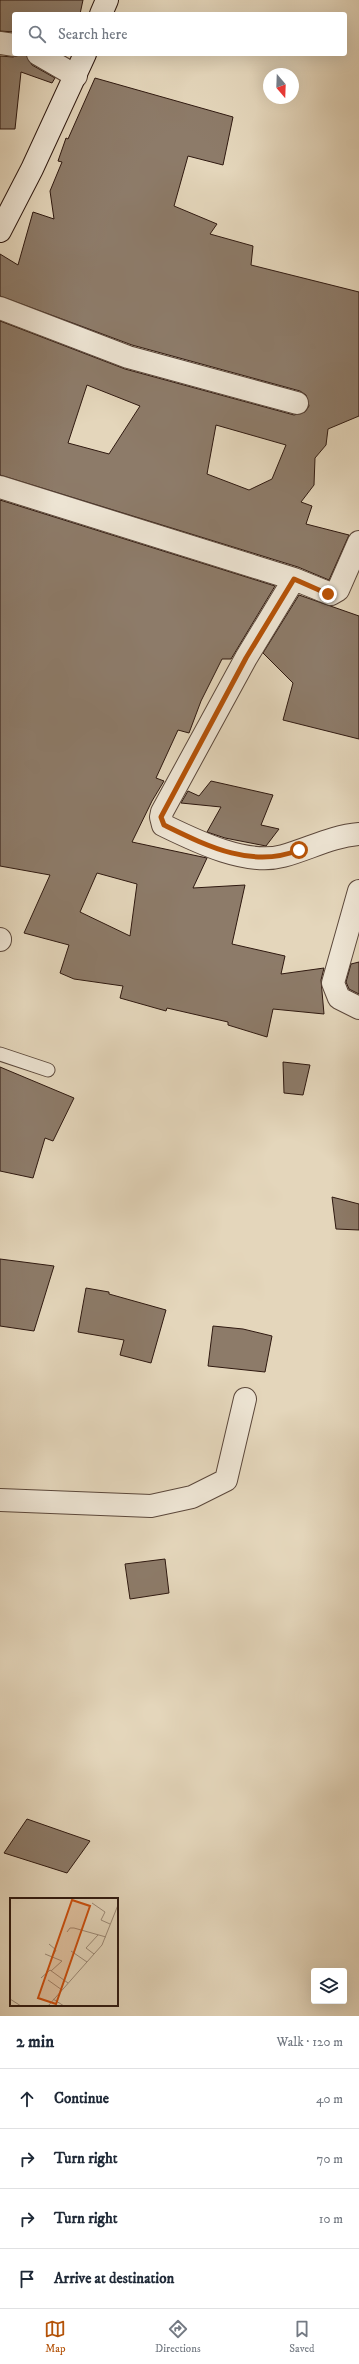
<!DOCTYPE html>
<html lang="en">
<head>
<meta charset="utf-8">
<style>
  body { margin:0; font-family:"IM FELL DW Pica",serif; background:#f2f2f3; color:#1f2937 }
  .controls { position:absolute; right:12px; bottom:12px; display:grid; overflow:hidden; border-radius:4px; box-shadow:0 4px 16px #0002 }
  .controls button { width:36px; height:36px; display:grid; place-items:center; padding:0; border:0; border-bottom:1px solid #e0e1e3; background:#fff; color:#1f2937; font:20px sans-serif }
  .compass { position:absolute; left:263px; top:68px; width:36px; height:36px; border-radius:50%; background:#fff; box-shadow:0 4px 16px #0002; rotate:161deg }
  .stop { position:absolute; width:12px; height:12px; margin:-9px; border:3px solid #b45309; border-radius:50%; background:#fff }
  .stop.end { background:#b45309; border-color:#fff; box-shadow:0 1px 4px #0008 }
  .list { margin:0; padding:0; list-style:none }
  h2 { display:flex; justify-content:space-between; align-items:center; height:52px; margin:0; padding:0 16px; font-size:17px }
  h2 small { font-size:13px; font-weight:400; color:#747a83 }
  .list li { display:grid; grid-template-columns:26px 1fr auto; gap:12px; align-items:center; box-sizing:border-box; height:60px; padding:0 16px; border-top:1px solid #e0e1e3 }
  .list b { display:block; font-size:15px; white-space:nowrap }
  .list em { font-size:13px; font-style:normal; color:#747a83 }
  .icon { flex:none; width:22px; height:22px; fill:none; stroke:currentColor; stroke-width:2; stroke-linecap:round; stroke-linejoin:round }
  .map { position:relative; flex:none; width:359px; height:2016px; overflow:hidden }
  .search { position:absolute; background:#fff; box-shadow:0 4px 16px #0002; left:12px; right:12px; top:12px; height:44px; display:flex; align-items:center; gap:10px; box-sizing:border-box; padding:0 14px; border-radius:4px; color:#747a83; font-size:15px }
  .sheet { height:292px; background:#fff }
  nav { display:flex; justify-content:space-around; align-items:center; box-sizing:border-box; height:56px; border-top:1px solid #e0e1e3; background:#fff; font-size:11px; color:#747a83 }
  nav a { display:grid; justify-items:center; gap:2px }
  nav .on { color:#b45309 }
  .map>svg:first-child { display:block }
</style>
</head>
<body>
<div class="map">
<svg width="359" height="2016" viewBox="0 0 359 2016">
  <rect width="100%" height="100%" fill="#e4d6bb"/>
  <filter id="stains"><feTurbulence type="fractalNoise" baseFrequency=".005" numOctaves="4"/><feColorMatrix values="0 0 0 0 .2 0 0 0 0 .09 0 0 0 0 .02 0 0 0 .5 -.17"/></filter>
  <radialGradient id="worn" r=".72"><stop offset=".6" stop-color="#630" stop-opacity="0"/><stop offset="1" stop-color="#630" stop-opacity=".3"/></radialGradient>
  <path fill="#8d7b69" stroke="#2f1910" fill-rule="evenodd" d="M0 0H83L80 14H14V32L0 31Z
    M22 54H26L32 65 55 78 52 83 21 72 15 129H0V56L13 57Z
    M95 78 233 117 223 165 188 156 174 206 217 224 210 234 253 246 251 265 359 292V416L328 429 326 445 315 458 314 485 301 502 312 506 306 524 349 535 329 580 298 567 0 475V321L125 369 294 415 305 412 309 406 306 395 300 391 132 345 0 296V254L18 265 33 212 54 219 50 191 62 162 58 161 66 138 68 139ZM87 385 140 406 109 454 68 443ZM216 425 286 445 272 479 249 490 207 474Z
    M0 500 275 586 231 659H222L201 701 189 733 178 730 156 778 164 781 152 801 132 842 207 858 193 888 245 885 232 944 285 956 281 974 324 968 321 980 324 1014 273 1009 267 1037 228 1025V1022L167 1008 166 1011 120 998 123 986 74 979 60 973 69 945 24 933 50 875 0 866ZM97 873 137 884 130 936 80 912Z
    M299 595 359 616V739L283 720 293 683 263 653Z
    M211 781 273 795 261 825 279 829 266 846 225 838 207 832 221 807 181 803 188 791 199 796Z
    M359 962V994L349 989 346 982 351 964Z
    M283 1062 310 1065 303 1095 284 1093Z
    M0 1067 74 1098 53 1141 45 1138 33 1178 0 1171Z
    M332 1197 359 1204V1230L336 1229Z
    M0 1259 54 1266 34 1331 0 1326Z
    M86 1288 109 1292V1294L166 1310 151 1363 120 1355 124 1340 78 1332Z
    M213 1326 243 1329 272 1336 265 1372 208 1366Z
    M165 1559 169 1593 130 1599 125 1564Z
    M27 1819 90 1841 67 1873 4 1853Z"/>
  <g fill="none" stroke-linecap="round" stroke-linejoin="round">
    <g stroke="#5c483b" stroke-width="15">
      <path id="lane" d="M0 1054 48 1070"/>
    </g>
    <g stroke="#5c483b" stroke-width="24">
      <path id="street" d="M0 43 14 45
        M38 54 76 76
        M0 308 128 357 297 403
        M0 487 294 579 331 594 338 590 359 542
        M294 579 246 658 162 812 161 817 163 825C196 841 246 866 283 856 309 849 332 836 359 834
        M359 891 333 983 339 998 359 1008
        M0 940V939
        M0 1500 151 1506 192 1497 226 1480 245 1399"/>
    </g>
    <g stroke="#2f1910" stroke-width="24">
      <path id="secondary" d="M101 14 107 0
        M0 231 32 169 85 54"/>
    </g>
    <use href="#lane" stroke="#ede4d3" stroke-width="13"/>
    <use href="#street" stroke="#ede4d3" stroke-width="22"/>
    <use href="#secondary" stroke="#ede4d3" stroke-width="22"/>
  </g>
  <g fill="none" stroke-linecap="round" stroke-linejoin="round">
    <path stroke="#b45309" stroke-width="5" d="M299 850C252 869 207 846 164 825L161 817 246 658 294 579 328 594"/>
  </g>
  <g transform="translate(10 1898)">
    <rect width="108" height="108" fill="#e4d6bb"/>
    <path fill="none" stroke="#9c8a77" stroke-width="1" d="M82 5 95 14 91 22 100 26M57 34 60 30H64L96 39M39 46 46 52 42 59M61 53 77 64M35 56 52 63 41 73M84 56 76 50 88 37M31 80 40 72 58 85M38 82 52 92M0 101 11 108M43 101 54 108M38 108 92 47 108 7"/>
    <path fill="#cc4f0d" fill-opacity="0.15" stroke="#cc4f0d" stroke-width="2" d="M62 2 80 8 46 106 28 100Z"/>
    <rect width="108" height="108" fill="none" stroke="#2f1910" stroke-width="2"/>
  </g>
  <rect width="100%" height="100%" filter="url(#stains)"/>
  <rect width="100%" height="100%" fill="url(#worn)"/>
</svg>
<div class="controls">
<button><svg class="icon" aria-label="layers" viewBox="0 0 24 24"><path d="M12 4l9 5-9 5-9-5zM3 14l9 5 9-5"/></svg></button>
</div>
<svg class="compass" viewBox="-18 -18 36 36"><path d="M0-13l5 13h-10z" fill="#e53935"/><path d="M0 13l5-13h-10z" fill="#747a83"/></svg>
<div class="stop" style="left:299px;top:850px"></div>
<div class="stop end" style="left:328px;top:594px"></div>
<div class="search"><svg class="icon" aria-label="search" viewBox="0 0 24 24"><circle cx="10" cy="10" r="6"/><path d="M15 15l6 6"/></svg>Search here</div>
</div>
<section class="sheet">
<h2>2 min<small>Walk · 120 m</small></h2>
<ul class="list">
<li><svg class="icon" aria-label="ahead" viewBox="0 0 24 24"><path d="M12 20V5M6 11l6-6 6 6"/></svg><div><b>Continue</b></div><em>40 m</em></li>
<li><svg class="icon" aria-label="right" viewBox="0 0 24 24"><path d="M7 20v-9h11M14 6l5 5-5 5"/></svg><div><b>Turn right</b></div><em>70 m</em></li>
<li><svg class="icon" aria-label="right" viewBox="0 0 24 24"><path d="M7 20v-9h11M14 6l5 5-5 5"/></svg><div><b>Turn right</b></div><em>10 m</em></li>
<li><svg class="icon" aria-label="arrive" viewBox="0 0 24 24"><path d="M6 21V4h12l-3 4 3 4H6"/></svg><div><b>Arrive at destination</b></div></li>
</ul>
</section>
<nav>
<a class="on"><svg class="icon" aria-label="map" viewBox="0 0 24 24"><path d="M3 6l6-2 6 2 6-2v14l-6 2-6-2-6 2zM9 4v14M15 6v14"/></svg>Map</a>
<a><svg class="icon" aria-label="directions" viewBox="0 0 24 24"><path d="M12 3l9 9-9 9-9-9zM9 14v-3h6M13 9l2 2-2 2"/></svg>Directions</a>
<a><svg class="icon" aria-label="saved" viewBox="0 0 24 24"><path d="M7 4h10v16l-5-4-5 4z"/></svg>Saved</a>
</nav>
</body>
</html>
